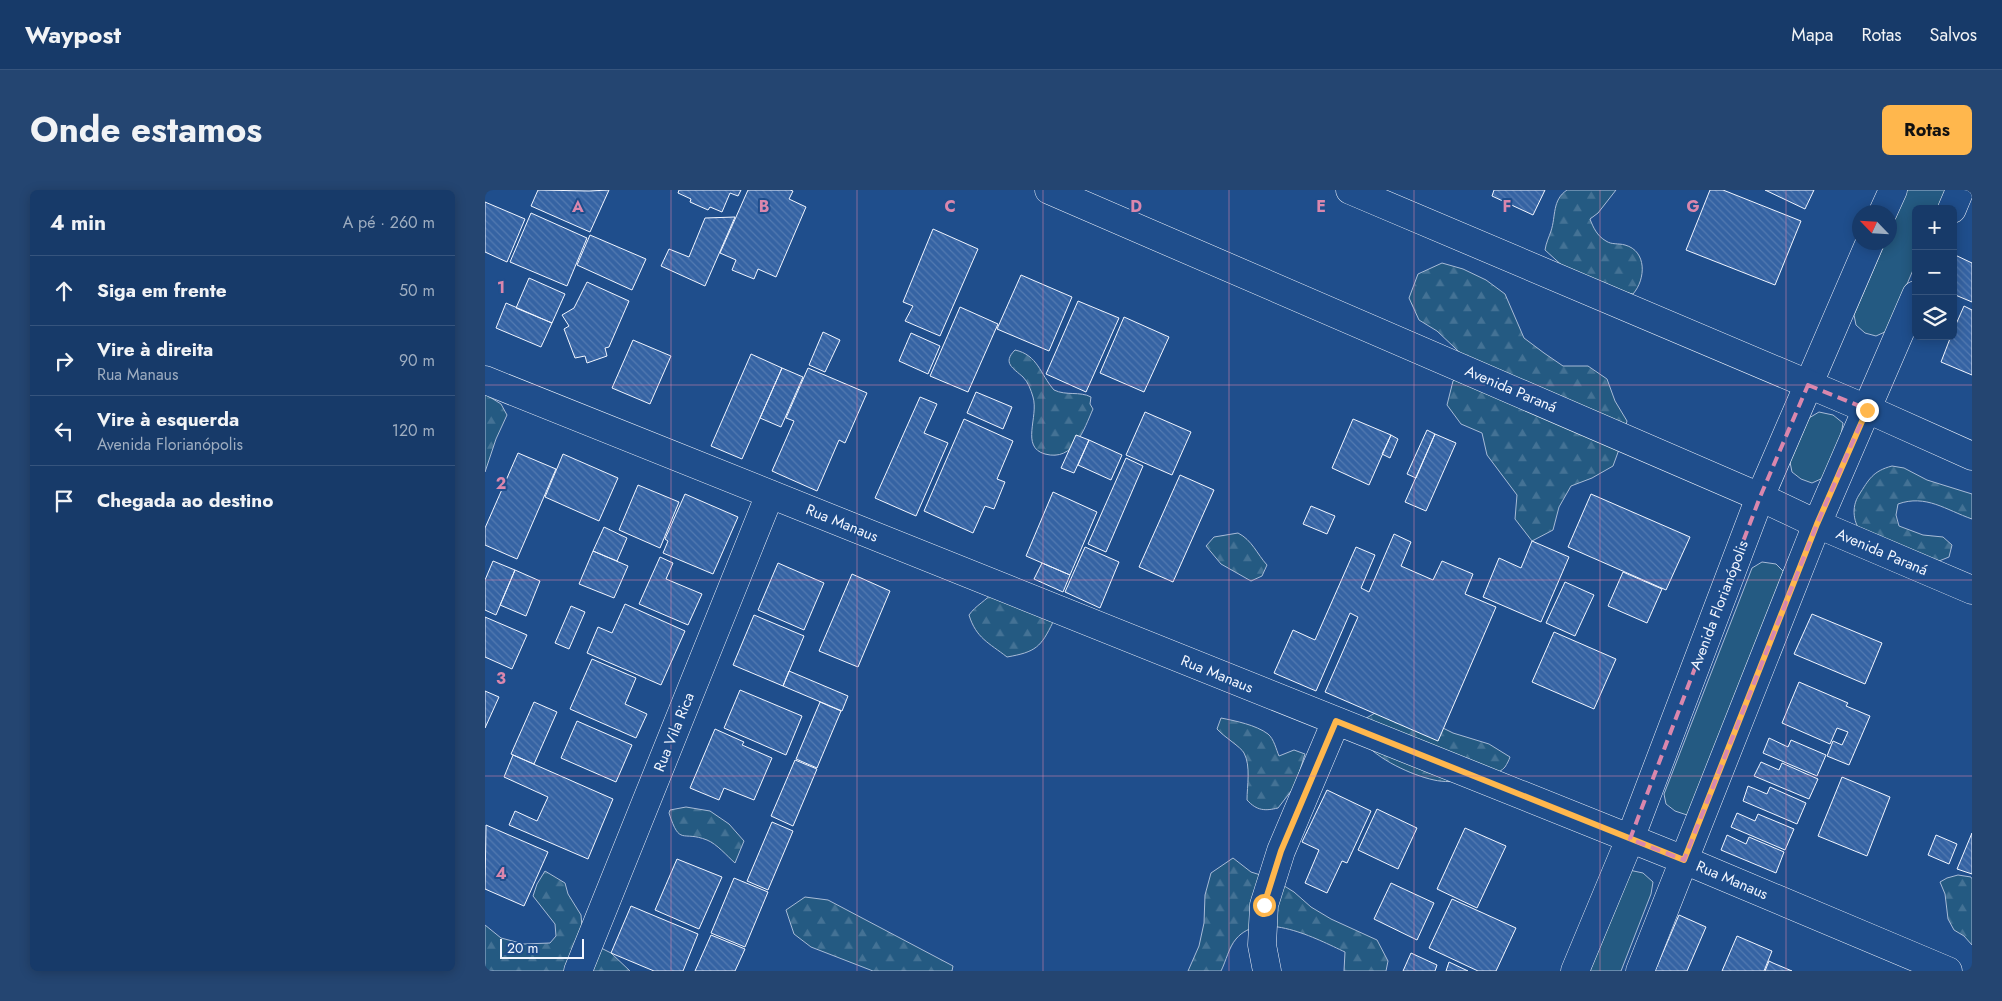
<!DOCTYPE html>
<html lang="pt">
<head>
<meta charset="utf-8">
<style>
  body { margin:0; font-family:Jost,sans-serif; background:#244571; color:#f1f3f6 }
  .controls { position:absolute; right:15px; top:15px; display:grid; overflow:hidden; border-radius:8px; box-shadow:0 2px 12px #0003 }
  .controls button { width:45px; height:45px; display:grid; place-items:center; padding:0; border:0; border-bottom:1px solid #36547d; background:#173a69; color:#f1f3f6; font:25px sans-serif }
  .compass { position:absolute; left:1367px; top:15px; width:45px; height:45px; border-radius:50%; background:#173a69; box-shadow:0 2px 12px #0003; rotate:295deg }
  .scale { position:absolute; left:15px; bottom:12px; width:84px; box-sizing:border-box; padding-left:5px; border:2px solid #f2f6ff; border-top:0; font-size:14px; line-height:18px; white-space:nowrap; color:#f2f6ff; -webkit-text-stroke:4px #1f4e8c; paint-order:stroke }
  .stop { position:absolute; width:15px; height:15px; margin:-11px; border:4px solid #ffb74d; border-radius:50%; background:#fff }
  .stop.end { background:#ffb74d; border-color:#fff; box-shadow:0 1px 5px #0008 }
  .list { margin:0; padding:0; list-style:none }
  h2 { display:flex; justify-content:space-between; align-items:center; height:65px; margin:0; padding:0 20px; font-size:21px }
  h2 small { font-size:16px; font-weight:400; color:#9eadc0 }
  .list li { display:grid; grid-template-columns:32px 1fr auto; gap:15px; align-items:center; box-sizing:border-box; height:70px; padding:0 20px; border-top:1px solid #36547d }
  .list b { display:block; font-size:19px; white-space:nowrap }
  .list p { margin:0; font-size:16px; white-space:nowrap; color:#9eadc0 }
  .list em { font-size:16px; font-style:normal; color:#9eadc0 }
  .icon { flex:none; width:28px; height:28px; fill:none; stroke:currentColor; stroke-width:2; stroke-linecap:round; stroke-linejoin:round }
  .map { position:relative; flex:none; width:1487px; height:781px; overflow:hidden; border-radius:8px }
  header { display:flex; align-items:center; gap:30px; box-sizing:border-box; height:70px; padding:0 25px; background:#173a69; border-bottom:1px solid #36547d }
  header strong { font-size:24px }
  nav { display:flex; gap:28px; margin-inline-start:auto; font-size:18px }
  .intro { display:flex; align-items:center; justify-content:space-between; box-sizing:border-box; height:120px; padding:0 30px }
  h1 { margin:0; font-size:35px }
  .button { padding:12px 22px; border-radius:8px; background:#ffb74d; color:#111; font-size:18px; font-weight:700 }
  main { display:flex; gap:30px; padding:0 30px }
  aside { flex:1; background:#173a69; border-radius:8px; box-shadow:0 2px 12px #0003 }
  .map>svg:first-child { display:block }
</style>
</head>
<body>
<header>
<strong>Waypost</strong>
<nav><a>Mapa</a><a>Rotas</a><a>Salvos</a></nav>
</header>
<div class="intro"><h1>Onde estamos</h1><a class="button">Rotas</a></div>
<main>
<aside>
<h2>4 min<small>A pé · 260 m</small></h2>
<ul class="list">
<li><svg class="icon" aria-label="ahead" viewBox="0 0 24 24"><path d="M12 20V5M6 11l6-6 6 6"/></svg><div><b>Siga em frente</b></div><em>50 m</em></li>
<li><svg class="icon" aria-label="right" viewBox="0 0 24 24"><path d="M7 20v-9h11M14 6l5 5-5 5"/></svg><div><b>Vire à direita</b><p>Rua Manaus</p></div><em>90 m</em></li>
<li><svg class="icon" aria-label="left" viewBox="0 0 24 24"><path d="M17 20v-9H6M10 6l-5 5 5 5"/></svg><div><b>Vire à esquerda</b><p>Avenida Florianópolis</p></div><em>120 m</em></li>
<li><svg class="icon" aria-label="arrive" viewBox="0 0 24 24"><path d="M6 21V4h12l-3 4 3 4H6"/></svg><div><b>Chegada ao destino</b></div></li>
</ul>
</aside>
<div class="map">
<svg width="1487" height="781" viewBox="0 0 1487 781">
  <defs>
    <pattern id="forest-firs" width="22" height="20" patternUnits="userSpaceOnUse" patternTransform="scale(1.25)"><rect width="22" height="20" fill="#245a82"/><path d="M5 1l3.5 6h-7zM16 11l3.5 6h-7z" fill="#447295"/></pattern>
    <pattern id="building-back-hatch" width="6" height="6" patternUnits="userSpaceOnUse" patternTransform="scale(1.25)"><rect width="6" height="6" fill="#3563a3"/><path d="M-1 5l2 2M0 0l6 6M5-1l2 2" fill="none" stroke="#537ab1"/></pattern>
  </defs>
  <rect width="100%" height="100%" fill="#1f4e8c"/>
  <path fill="#245a82" stroke="#a8bbd7" d="M1422 0H1461L1454 19H1431V73L1402 141 1391 146 1380 143 1371 135 1369 125 1400 53 1404 52 1405 41Z
    M1334 222 1348 225 1358 233 1356 245 1338 288 1327 293 1316 289 1307 282 1305 272 1324 228Z
    M1277 372 1291 374 1300 383 1212 619 1202 625 1190 621 1181 614 1179 604 1267 378Z
    M1144 680 1158 683 1168 692 1166 704 1136 781H1098Z"/>
  <path fill="url(#forest-firs)" stroke="#a8bbd7" d="M1082 0H1131L1113 23 1105 29C1108 37 1112 46 1121 51 1127 55 1133 53 1140 55 1162 61 1161 89 1148 104L1138 102 1081 79 1060 60C1061 53 1064 47 1066 41 1071 26 1067 10 1082 0Z
    M957 73 978 79 1001 90 1020 104 1039 148 1059 163 1078 176H1103L1122 189 1130 211 1142 231 1136 254 1128 276 1107 288 1086 296 1074 317 1068 340 1047 351 1030 329 1032 305 1002 265 997 243 976 234 962 215 968 191 988 175 952 141 934 130 924 108 933 84Z
    M530 160C553 165 555 184 569 200 581 206 595 201 606 207L605 214 608 219C599 239 589 272 560 264 535 257 554 227 548 207 546 200 543 192 538 187 528 178 517 173 530 160Z
    M0 204 16 214 22 225 11 249 0 282Z
    M1407 276 1419 278 1442 290 1487 304V329C1461 320 1441 304 1413 314L1411 325 1414 336 1438 345 1458 347 1467 355 1464 367 1454 371C1442 367 1383 350 1378 344 1368 334 1366 317 1374 305 1384 289 1388 281 1407 276Z
    M753 343C767 350 772 364 782 375L777 386 766 391 736 374 721 356 729 347Z
    M509 401 568 432C556 457 551 462 522 467 504 453 491 448 484 425 491 415 501 411 509 401Z
    M890 523 942 530 968 543 1004 554 1025 567C1024 570 1022 574 1020 577 1008 591 965 594 949 590 926 585 892 569 878 551V530Z
    M736 528C751 531 771 535 783 544 789 549 791 559 794 566L809 560 820 564 810 596 793 618C780 621 772 621 762 610 762 596 766 576 759 563 756 557 739 547 732 539Z
    M201 617 225 621 244 634 259 651 250 673C242 666 232 654 222 650 197 640 195 657 184 623L185 620Z
    M748 668 766 682 788 689 809 702 826 717 846 729 892 750 903 771 901 781H859L860 762C832 749 776 719 751 749 744 757 741 771 736 781H703L714 756 719 733 720 705 726 683Z
    M60 681 80 693 83 704 96 725 97 737 116 758 126 763 145 781H0V735L16 748 39 754 65 753 71 746 70 734 48 706 52 694Z
    M1473 685 1486 687 1487 689V755L1479 746 1469 740 1463 729 1460 704 1455 692 1462 688Z
    M320 707 343 710 468 776 467 781H388L326 757 309 744 301 720Z"/>
  <path fill="url(#building-back-hatch)" stroke="#f2f6ff" d="M53 0 104 1 124 0 105 42 46 16Z
    M194 0H256L253 6 245 3 237 22 225 17 223 20 205 12 206 9 193 3Z
    M263 0H305L308 1 304 9 321 17 291 87 273 79 269 89 247 80 251 70 235 63Z
    M1009 0H1060L1048 25 1007 6Z
    M1225 0H1238L1316 31 1290 95 1201 60Z
    M1280 0H1329L1320 19Z
    M0 12 40 29 22 72 0 62Z
    M46 23 102 48 82 96 25 72Z
    M250 27 220 96 176 76 184 59 204 67 220 28Z
    M448 39 493 59 455 146 420 131 428 116 418 112Z
    M105 45 161 69 147 100 92 75Z
    M1468 64 1487 73V112L1468 104Z
    M536 85 587 107 564 161 512 139Z
    M44 88 80 104 67 133 31 118Z
    M102 92 144 111 124 157 120 158 122 166 102 173 100 166 90 168 79 139 84 136 77 125 89 118Z
    M593 111 634 128 601 202 561 184Z
    M21 113 67 133 56 157 11 138Z
    M1479 116 1487 120V185L1456 172 1466 146H1468V141Z
    M475 117 513 134 483 202 445 186Z
    M639 127 684 147 659 202 615 183Z
    M338 142 355 150 340 182 324 175Z
    M426 143 455 156 443 184 414 171Z
    M148 150 186 166 165 214 127 198Z
    M266 164 297 178 257 269 226 256Z
    M297 178 318 187 296 237 275 228Z
    M323 178 382 203 360 253 354 250 332 301 287 281 309 231 301 228Z
    M491 202 527 217 518 239 482 223Z
    M435 207 452 214 439 243 463 253 431 326 390 308Z
    M660 222 706 242 687 285 641 265Z
    M479 229 528 251 512 289 520 292 509 319 500 316 488 343 439 321Z
    M868 229 906 245 884 295 847 278Z
    M942 240 950 244 931 288 922 284Z
    M950 244 971 253 941 321 920 312Z
    M591 245 604 250 589 283 576 278Z
    M906 245 913 249 905 268 897 264Z
    M604 250 637 265 626 290 593 275Z
    M33 263 71 279 32 369 0 355V338Z
    M78 264 133 288 114 331 60 307Z
    M641 268 658 276 621 362 603 354Z
    M695 285 729 300 688 392 654 377Z
    M153 295 194 312 175 358 134 340Z
    M568 302 612 322 585 385 541 366Z
    M200 304 253 327 228 384 178 363 183 351 180 349Z
    M1106 304 1205 347 1181 400 1083 357Z
    M826 316 850 326 842 344 818 334Z
    M119 337 142 348 132 371 108 361Z
    M909 344 926 352 916 376 948 390 957 371 988 384 980 404 1011 417 953 551 840 502 873 427 865 423 831 501 789 483 808 440 830 450 871 357 890 365 876 398 884 402Z
    M1047 351 1084 367 1056 432 998 407 1014 368 1036 378Z
    M600 357 634 372 615 418 580 402Z
    M108 361 143 376 129 408 94 394Z
    M175 367 188 373 181 389 217 404 203 435 154 414Z
    M8 371 30 380 11 425 0 420V390Z
    M293 373 339 393 319 440 273 420Z
    M557 373 585 385 578 402 549 389Z
    M30 380 55 391 41 426 15 415Z
    M1138 382 1177 399 1162 433 1123 416Z
    M367 384 405 401 373 477 334 461Z
    M1080 392 1109 405 1090 446 1061 433Z
    M140 414 200 441 176 495 102 463 113 437 127 443Z
    M86 416 100 422 84 459 70 453Z
    M1327 424 1397 453 1380 494 1309 464Z
    M269 425 319 446 298 496 248 475Z
    M0 427 42 445 27 479 0 467Z
    M1069 442 1131 469 1109 519 1047 492Z
    M107 469 151 488 140 514 162 524 151 548 85 519Z
    M304 481 363 506 357 521 298 496Z
    M1314 492 1363 513 1361 516 1385 526 1364 575 1342 566 1348 551 1357 555 1363 542 1352 538 1345 554 1297 533Z
    M255 500 317 526 301 565 239 538Z
    M0 501 14 507 0 538Z
    M49 512 72 522 49 574 26 564Z
    M335 512 356 521 332 578 311 569Z
    M92 531 147 555 131 592 76 568Z
    M230 539 259 552 257 555 287 568 269 610 239 598 234 610 205 598Z
    M1284 548 1303 557 1306 550 1341 565 1332 586 1278 563Z
    M28 565 128 609 103 669 24 635 30 621 52 631 63 607 19 587Z
    M310 570 332 579 308 636 286 626Z
    M1276 572 1294 580 1297 573 1333 589 1324 609 1269 586Z
    M1357 587 1405 607 1382 666 1333 646Z
    M1263 596 1282 604 1285 597 1321 613 1312 634 1258 611Z
    M842 600 886 621 862 673 857 671 842 703 820 693 834 660 817 652Z
    M892 619 932 638 913 679 873 660Z
    M1252 623 1270 631 1273 624 1309 639 1300 660 1246 637Z
    M287 632 308 641 283 700 262 691Z
    M1 635 63 662 39 716 0 699Z
    M980 638 1021 656 992 718 952 699Z
    M1487 643V684L1472 679Z
    M1242 645 1261 654 1264 647 1299 662 1291 683 1236 660Z
    M1451 645 1472 654 1464 674 1443 665Z
    M192 669 237 687 214 739 170 720Z
    M249 688 283 702 260 757 226 743Z
    M906 693 949 713 932 750 889 729Z
    M967 709 1031 738 1011 781H993L944 758Z
    M146 716 213 744 198 781H169L126 763Z
    M1194 725 1221 737 1202 781H1170Z
    M226 745 260 759 250 781H210Z
    M1252 746 1287 761 1279 781H1237Z
    M926 763 952 775 950 781H918Z
    M1284 771 1288 773 1307 781H1280Z
    M964 772 983 781H961Z"/>
  <g fill="none" stroke-linecap="round" stroke-linejoin="round">
    <g stroke="#f2f6ff" stroke-width="29">
      <path id="minor" d="M1467 19 1475 0
        M1398 22 1408 0
        M0 190 1199 670 1463 781
        M93 781 285 304
        M782 781 777 755 779 715 796 661 851 531
        M1090 781 1145 649 1275 307 1385 52
        M1155 781 1332 334 1431 105"/>
    </g>
    <g stroke="#f2f6ff" stroke-width="29">
      <path id="major" d="M564 0 1275 307 1332 334 1487 400
        M865 0 1382 219 1487 266"/>
    </g>
    <use href="#minor" stroke="#1f4e8c" stroke-width="28"/>
    <use href="#major" stroke="#1f4e8c" stroke-width="28"/>
  </g>
  <g fill="none" stroke-linecap="round" stroke-linejoin="round">
    <path stroke="#ffb74d" stroke-width="6" d="M779 715 796 661 851 531 1199 670 1332 334 1382 220"/>
  </g>
  <path fill="none" stroke="#da87ad" stroke-width="4" stroke-dasharray="10 6" stroke-linejoin="round" d="M1323 195 1382 219 1332 334 1199 670 1145 649 1275 307Z"/>
  <path fill="none" stroke="#da87ad" stroke-width="1" stroke-opacity="0.55" d="M186 0V781M372 0V781M558 0V781M744 0V781M929 0V781M1115 0V781M1301 0V781M0 195H1487M0 390H1487M0 586H1487"/>
  <g text-anchor="middle" dominant-baseline="central" stroke-width="4" stroke-linejoin="round" paint-order="stroke">
    <g font-size="15" fill="#f2f6ff" stroke="#1f4e8c">
      <text transform="translate(1026 199) rotate(23)">Avenida Paraná</text>
      <text transform="translate(357 333) rotate(22)">Rua Manaus</text>
      <text transform="translate(1397 362) rotate(23)">Avenida Paraná</text>
      <text transform="translate(1234 415) rotate(-69)">Avenida Florianópolis</text>
      <text transform="translate(732 484) rotate(22)">Rua Manaus</text>
      <text transform="translate(189 542) rotate(-68)">Rua Vila Rica</text>
      <text transform="translate(1247 690) rotate(23)">Rua Manaus</text>
    </g>
  </g>
  <g font-size="16" text-anchor="middle" font-weight="bold" fill="#da87ad" stroke="#1f4e8c" stroke-width="4" stroke-linejoin="round" paint-order="stroke">
    <text x="93" y="22">A</text>
    <text x="279" y="22">B</text>
    <text x="465" y="22">C</text>
    <text x="651" y="22">D</text>
    <text x="836" y="22">E</text>
    <text x="1022" y="22">F</text>
    <text x="1208" y="22">G</text>
    <text x="16" y="103">1</text>
    <text x="16" y="299">2</text>
    <text x="16" y="494">3</text>
    <text x="16" y="689">4</text>
  </g>
</svg>
<div class="controls">
<button>+</button>
<button>−</button>
<button><svg class="icon" aria-label="layers" viewBox="0 0 24 24"><path d="M12 4l9 5-9 5-9-5zM3 14l9 5 9-5"/></svg></button>
</div>
<svg class="compass" viewBox="-18 -18 36 36"><path d="M0-13l5 13h-10z" fill="#e53935"/><path d="M0 13l5-13h-10z" fill="#9eadc0"/></svg>
<div class="scale">20 m</div>
<div class="stop" style="left:779px;top:715px"></div>
<div class="stop end" style="left:1382px;top:220px"></div>
</div>
</main>
</body>
</html>
